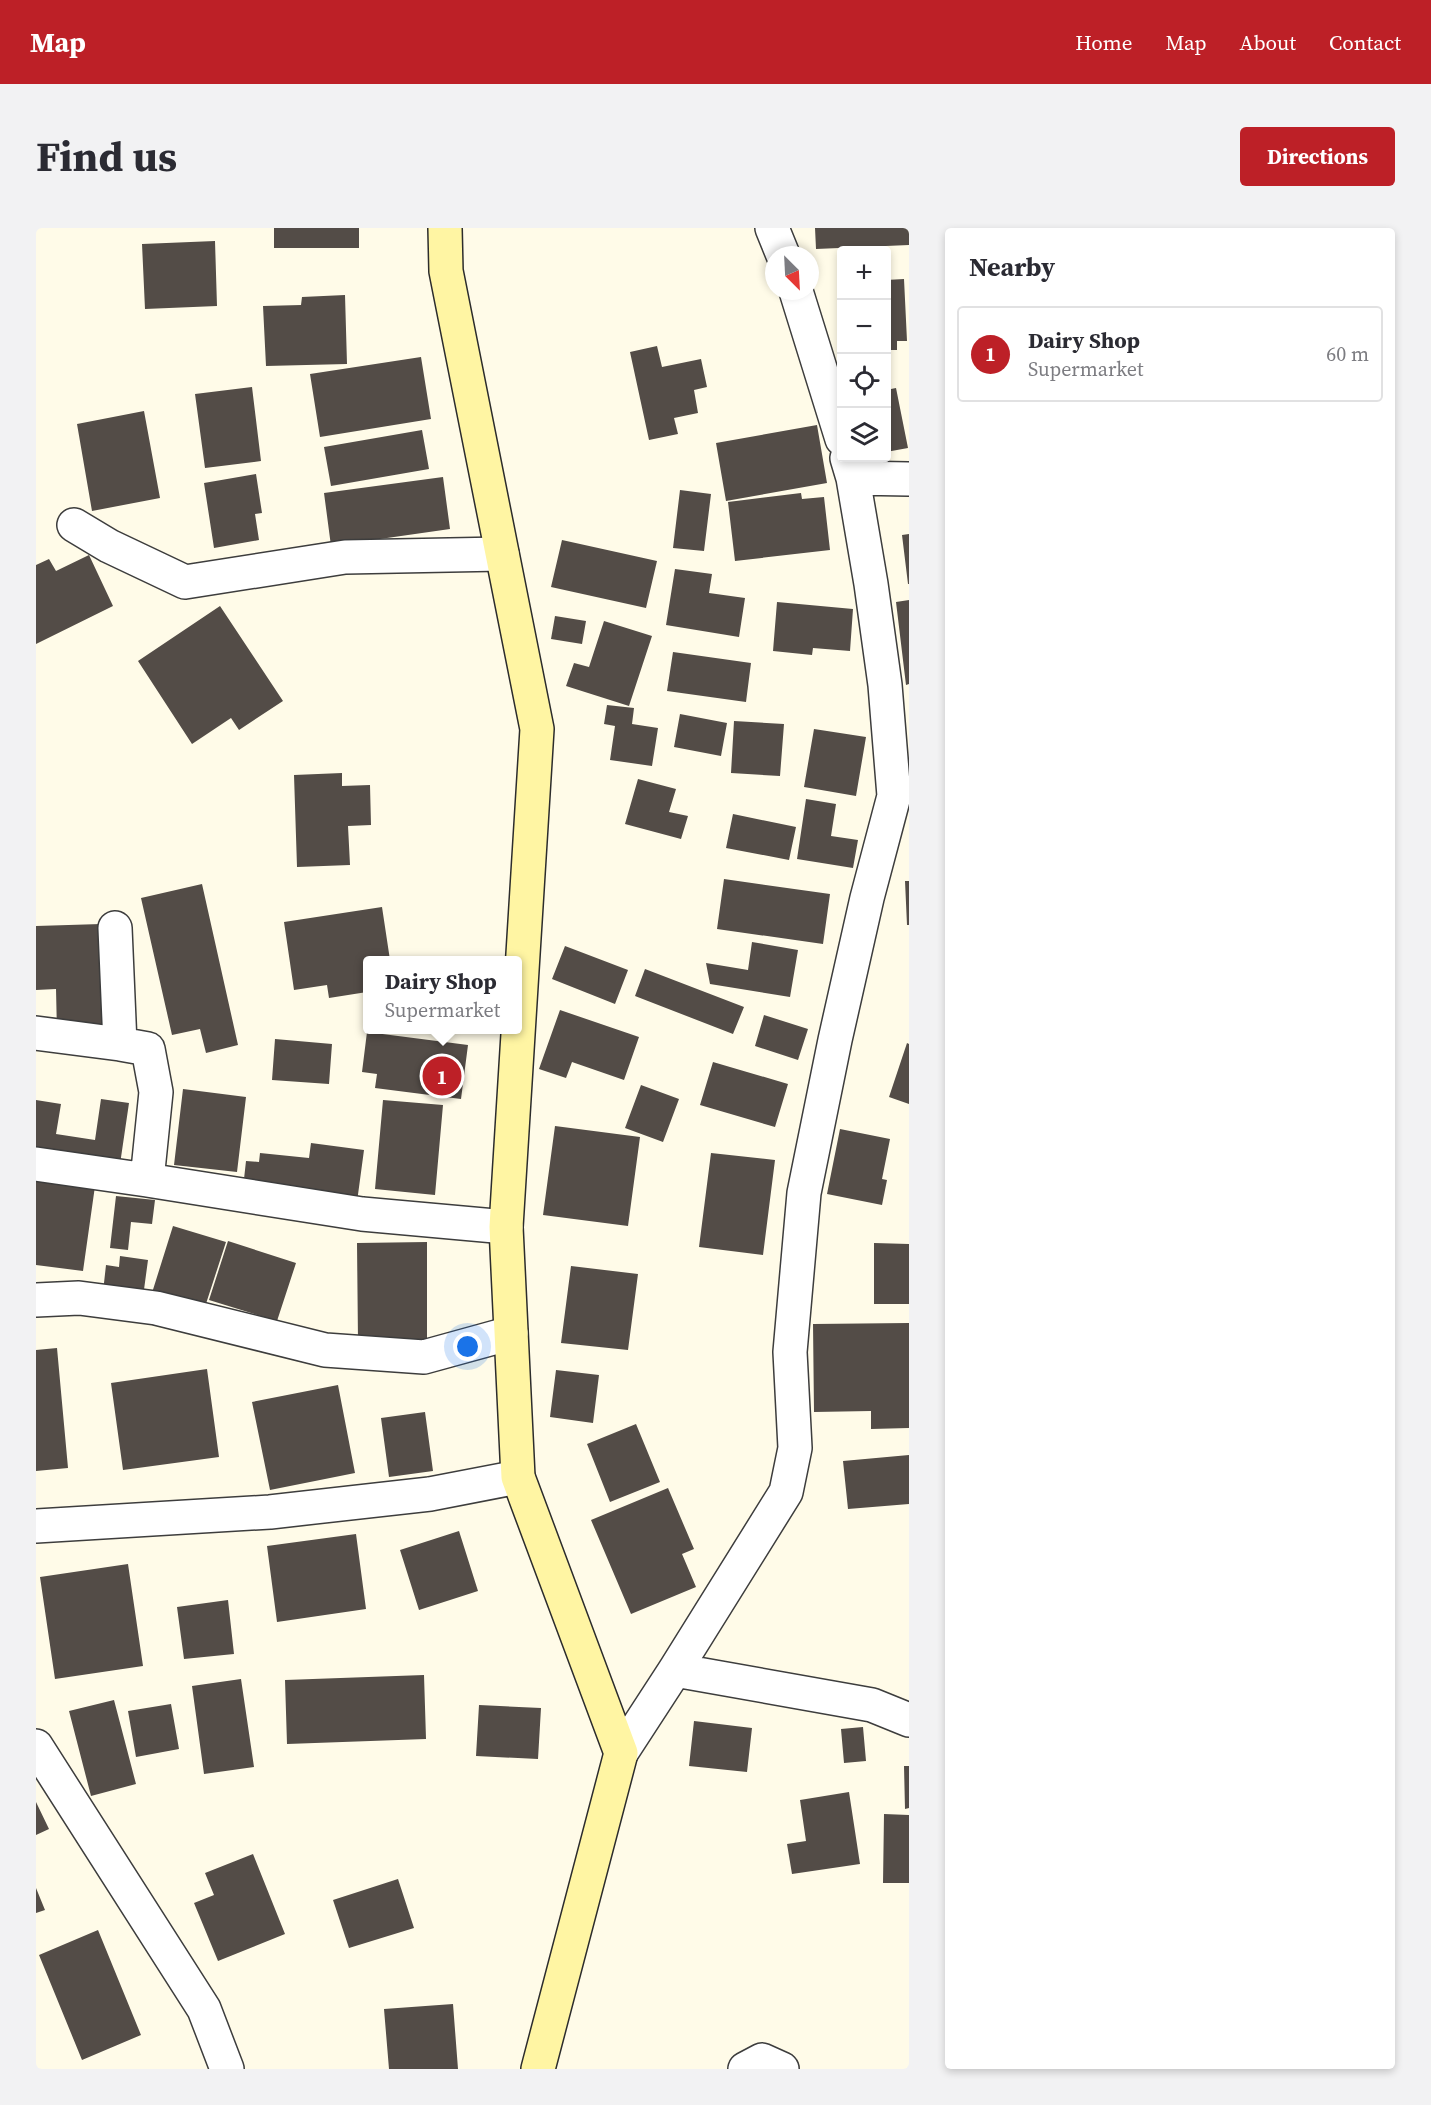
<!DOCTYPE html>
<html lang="en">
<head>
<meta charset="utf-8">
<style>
  body { margin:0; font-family:"Source Serif 4",serif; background:#f2f2f3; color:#2b2b33 }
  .controls { position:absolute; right:18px; top:18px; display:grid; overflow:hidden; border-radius:6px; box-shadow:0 3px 9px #0003 }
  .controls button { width:54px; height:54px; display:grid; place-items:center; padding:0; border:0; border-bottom:2px solid #e1e1e2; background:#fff; color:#2b2b33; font:30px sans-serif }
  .compass { position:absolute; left:729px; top:18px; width:54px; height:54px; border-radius:50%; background:#fff; box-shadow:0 3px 9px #0003; rotate:156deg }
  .you { position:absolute; left:432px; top:1119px; width:21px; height:21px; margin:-15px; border:4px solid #fff; border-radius:50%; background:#1a73e8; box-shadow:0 0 0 9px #1a73e833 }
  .badge { display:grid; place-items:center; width:39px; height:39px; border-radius:50%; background:#bd2027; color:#fff; font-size:20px; font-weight:700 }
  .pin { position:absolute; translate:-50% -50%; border:3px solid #fff; box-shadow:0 2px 6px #0006 }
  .popup { position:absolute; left:327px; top:728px; width:159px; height:78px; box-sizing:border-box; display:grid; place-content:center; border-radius:6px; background:#fff; filter:drop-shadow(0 2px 4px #0005); font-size:20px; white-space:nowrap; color:#7c7c81 }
  .popup b { font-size:22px; color:#2b2b33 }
  .popup::after { content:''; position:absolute; left:50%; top:100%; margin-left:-12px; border:12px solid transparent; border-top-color:#fff }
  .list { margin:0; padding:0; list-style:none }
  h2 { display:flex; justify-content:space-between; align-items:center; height:78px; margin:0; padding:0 24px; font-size:26px }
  h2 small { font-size:20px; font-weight:400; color:#7c7c81 }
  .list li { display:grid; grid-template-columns:39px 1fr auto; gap:18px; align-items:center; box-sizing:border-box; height:96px; margin:0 12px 12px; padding:0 12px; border:2px solid #e1e1e2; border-radius:6px }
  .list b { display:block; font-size:22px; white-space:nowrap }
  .list p { margin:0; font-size:20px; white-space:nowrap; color:#7c7c81 }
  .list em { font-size:20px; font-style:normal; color:#7c7c81 }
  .icon { flex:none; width:33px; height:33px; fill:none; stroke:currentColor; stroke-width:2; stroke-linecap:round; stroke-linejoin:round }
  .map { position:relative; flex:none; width:873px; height:1841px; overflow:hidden; border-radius:6px }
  header { display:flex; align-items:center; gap:36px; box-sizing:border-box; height:84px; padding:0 30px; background:#bd2027; color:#fff }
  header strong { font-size:28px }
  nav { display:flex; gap:33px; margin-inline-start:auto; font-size:21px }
  .intro { display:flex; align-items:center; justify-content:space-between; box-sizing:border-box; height:144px; padding:0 36px }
  h1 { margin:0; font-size:42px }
  .button { padding:15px 27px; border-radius:6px; background:#bd2027; color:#fff; font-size:21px; font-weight:700 }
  main { display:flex; gap:36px; padding:0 36px }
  aside { flex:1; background:#fff; border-radius:6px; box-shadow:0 3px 9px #0003 }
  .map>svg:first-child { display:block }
</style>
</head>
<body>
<header>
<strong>Map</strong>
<nav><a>Home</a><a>Map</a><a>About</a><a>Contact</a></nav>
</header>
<div class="intro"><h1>Find us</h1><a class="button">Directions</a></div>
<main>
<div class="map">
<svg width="873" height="1841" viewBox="0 0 873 1841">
  <rect width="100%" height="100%" fill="#fffbe8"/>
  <path fill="#534c47" d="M238 0H323V20H238Z
    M779 0H873V17L780 21Z
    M179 13 181 78 109 81 106 16Z
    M868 51 871 113H861V122H850V52Z
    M309 67 311 136 230 138 227 78 265 77 266 69Z
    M621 118 626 139 665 131 671 159 658 162 662 185 638 190 642 206 613 212 594 124Z
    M385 129 395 191 284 209 274 146Z
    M216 159 225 233 169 240 159 166Z
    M860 160 872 220 850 224V162Z
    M108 183 124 270 56 283 41 196Z
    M781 197 791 255 690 273 680 215Z
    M386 202 393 241 295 258 288 219Z
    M220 246 226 285 219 286 223 312 178 320 168 255Z
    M407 249 414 301 295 318 288 265Z
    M644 262 675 266 668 323 637 320Z
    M765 265 766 271 788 269 794 322 699 333 692 274Z
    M873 306V356H872L866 307Z
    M526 312 621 333 610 380 515 359Z
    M53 327 77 378 0 416V337L13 331 20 343Z
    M639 341 676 346 673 365 709 370 703 409 630 397Z
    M873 372V456L870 457 860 374Z
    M741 374 817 381 814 423 777 420 776 427 737 423Z
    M184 378 247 473 203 502 195 490 156 516 102 433Z
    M519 388 550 393 546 416 515 411Z
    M568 393 616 408 593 478 530 458 538 435 553 439Z
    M637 424 715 435 710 474 631 463Z
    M571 477 598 480 596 496 622 500 616 538 574 532 579 498 568 496Z
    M644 486 691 495 685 528 638 519Z
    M698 493 748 496 744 548 695 545Z
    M778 501 830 509 820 568 768 559Z
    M306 545V558L334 557 335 597 312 598 314 637 261 639 258 547Z
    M602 551 640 561 633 584 652 588 645 611 589 596Z
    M770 571 800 576 795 608 822 612 817 640 761 631Z
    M697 586 760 599 753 632 690 620Z
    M688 651 794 666 787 716 681 701Z
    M869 653H873V697H871Z
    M166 656 202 817 170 825 164 801 136 807 105 670Z
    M346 679 354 732H331V764L293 770 291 757 258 762 248 694Z
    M65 696 68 804 21 805 20 761 0 762V698Z
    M716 714 762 722 754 769 674 756 670 735 712 742Z
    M529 718 592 742 579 776 516 751Z
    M609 741 708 779 697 806 599 768Z
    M524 782 603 809 588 852 536 834 530 850 503 841Z
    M728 787 772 801 762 832 719 818Z
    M331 804 432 817 425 871 339 860 341 846 326 844Z
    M239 811 296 816 293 856 236 852Z
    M871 815 873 816V876L853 869Z
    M677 834 752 856 739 899 664 877Z
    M605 857 643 871 627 914 589 900Z
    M147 861 210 869 201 944 138 937Z
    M65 871 93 875 83 943 0 931V872L25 876 20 906 59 912Z
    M347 872 407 877 399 967 339 961Z
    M519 898 604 909 592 998 507 987Z
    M804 901 854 911 846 951 851 952 846 977 791 966Z
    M275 915 328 922 321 974 207 960 210 933 223 934 224 925 273 930Z
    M675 925 739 932 727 1027 663 1019Z
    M0 943 60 951 47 1043 0 1037Z
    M80 968 119 972 116 996 95 994 92 1022 74 1020Z
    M137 998 190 1014 167 1085 115 1068Z
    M192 1013 260 1035 241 1093 173 1072Z
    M391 1014V1112L322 1113 321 1015Z
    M838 1015 873 1016V1076H838Z
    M84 1028 112 1032 107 1069 67 1064 70 1037 83 1039Z
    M535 1038 602 1046 592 1122 525 1115Z
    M873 1095V1200L835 1201V1183L778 1184 777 1096Z
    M21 1120 32 1240 0 1243V1122Z
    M171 1141 183 1229 87 1242 75 1155Z
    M520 1142 563 1147 557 1195 514 1189Z
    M302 1157 319 1245 234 1262 216 1174Z
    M389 1184 397 1243 353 1249 345 1190Z
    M600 1196 624 1254 574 1274 551 1216Z
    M873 1227V1276L812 1281 807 1233Z
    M632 1260 658 1321 646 1326 660 1359 595 1386 555 1292Z
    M423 1303 442 1363 383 1382 364 1322Z
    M320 1306 330 1381 241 1394 231 1318Z
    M92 1336 107 1438 19 1451 4 1349Z
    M192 1372 198 1426 148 1431 141 1379Z
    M388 1447 390 1511 251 1516 249 1452Z
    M205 1451 218 1539 168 1546 156 1458Z
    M78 1472 100 1556 55 1568 33 1483Z
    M135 1476 143 1521 100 1529 92 1483Z
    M443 1477 505 1480 502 1531 440 1528Z
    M658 1493 716 1500 711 1544 653 1538Z
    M827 1499 830 1533 808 1535 805 1501Z
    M868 1538H873V1580L869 1581Z
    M813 1564 824 1636 756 1646 751 1616 770 1613 764 1572Z
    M0 1574 13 1601 0 1607Z
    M848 1586 873 1587V1655H847Z
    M217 1626 249 1706 182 1733 158 1675 178 1667 169 1645Z
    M362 1651 378 1700 313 1720 297 1672Z
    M0 1660 9 1682 0 1685Z
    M62 1702 105 1807 46 1832 3 1727Z
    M417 1776 422 1841H353L348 1781Z"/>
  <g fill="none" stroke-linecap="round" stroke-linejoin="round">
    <g stroke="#3d3d3d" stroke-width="36">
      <path id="minor" d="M736 0 747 27
        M760 63 806 211
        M817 250 873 251
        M38 297 73 318 149 354 309 329 466 326
        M0 805 84 816
        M0 936 111 952 120 864 112 821 84 816 79 700
        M111 952 326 986 470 999
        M0 1072 43 1070 120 1080 289 1122 388 1129 475 1105
        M0 1298 234 1284 394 1266 482 1249
        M639 1442 836 1477 873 1492
        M0 1518 168 1781 191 1841
        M585 1525 639 1442 750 1264 759 1220 754 1124 768 965 799 812 831 670 858 568 849 457 835 356 817 250 811 230
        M709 1841 726 1832 746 1841"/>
    </g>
    <g stroke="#2c2c2c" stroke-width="36">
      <path id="secondary" d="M409 0 410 43 501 501 470 999 482 1249 585 1525 502 1841"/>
    </g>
    <use href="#minor" stroke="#fff" stroke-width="33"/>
    <use href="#secondary" stroke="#fff5a3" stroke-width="33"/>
  </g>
</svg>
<div class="controls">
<button>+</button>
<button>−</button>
<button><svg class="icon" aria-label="locate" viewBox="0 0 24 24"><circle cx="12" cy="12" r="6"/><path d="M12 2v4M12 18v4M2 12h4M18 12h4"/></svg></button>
<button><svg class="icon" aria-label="layers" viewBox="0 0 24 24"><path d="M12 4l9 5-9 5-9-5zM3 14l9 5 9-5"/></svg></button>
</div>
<svg class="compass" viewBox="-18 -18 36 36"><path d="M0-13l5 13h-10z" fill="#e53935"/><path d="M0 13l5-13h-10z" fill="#7c7c81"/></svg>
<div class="you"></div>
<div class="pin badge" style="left:406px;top:848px">1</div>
<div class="popup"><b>Dairy Shop</b>Supermarket</div>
</div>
<aside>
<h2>Nearby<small></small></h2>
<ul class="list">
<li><span class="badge">1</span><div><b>Dairy Shop</b><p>Supermarket</p></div><em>60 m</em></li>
</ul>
</aside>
</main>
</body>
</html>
